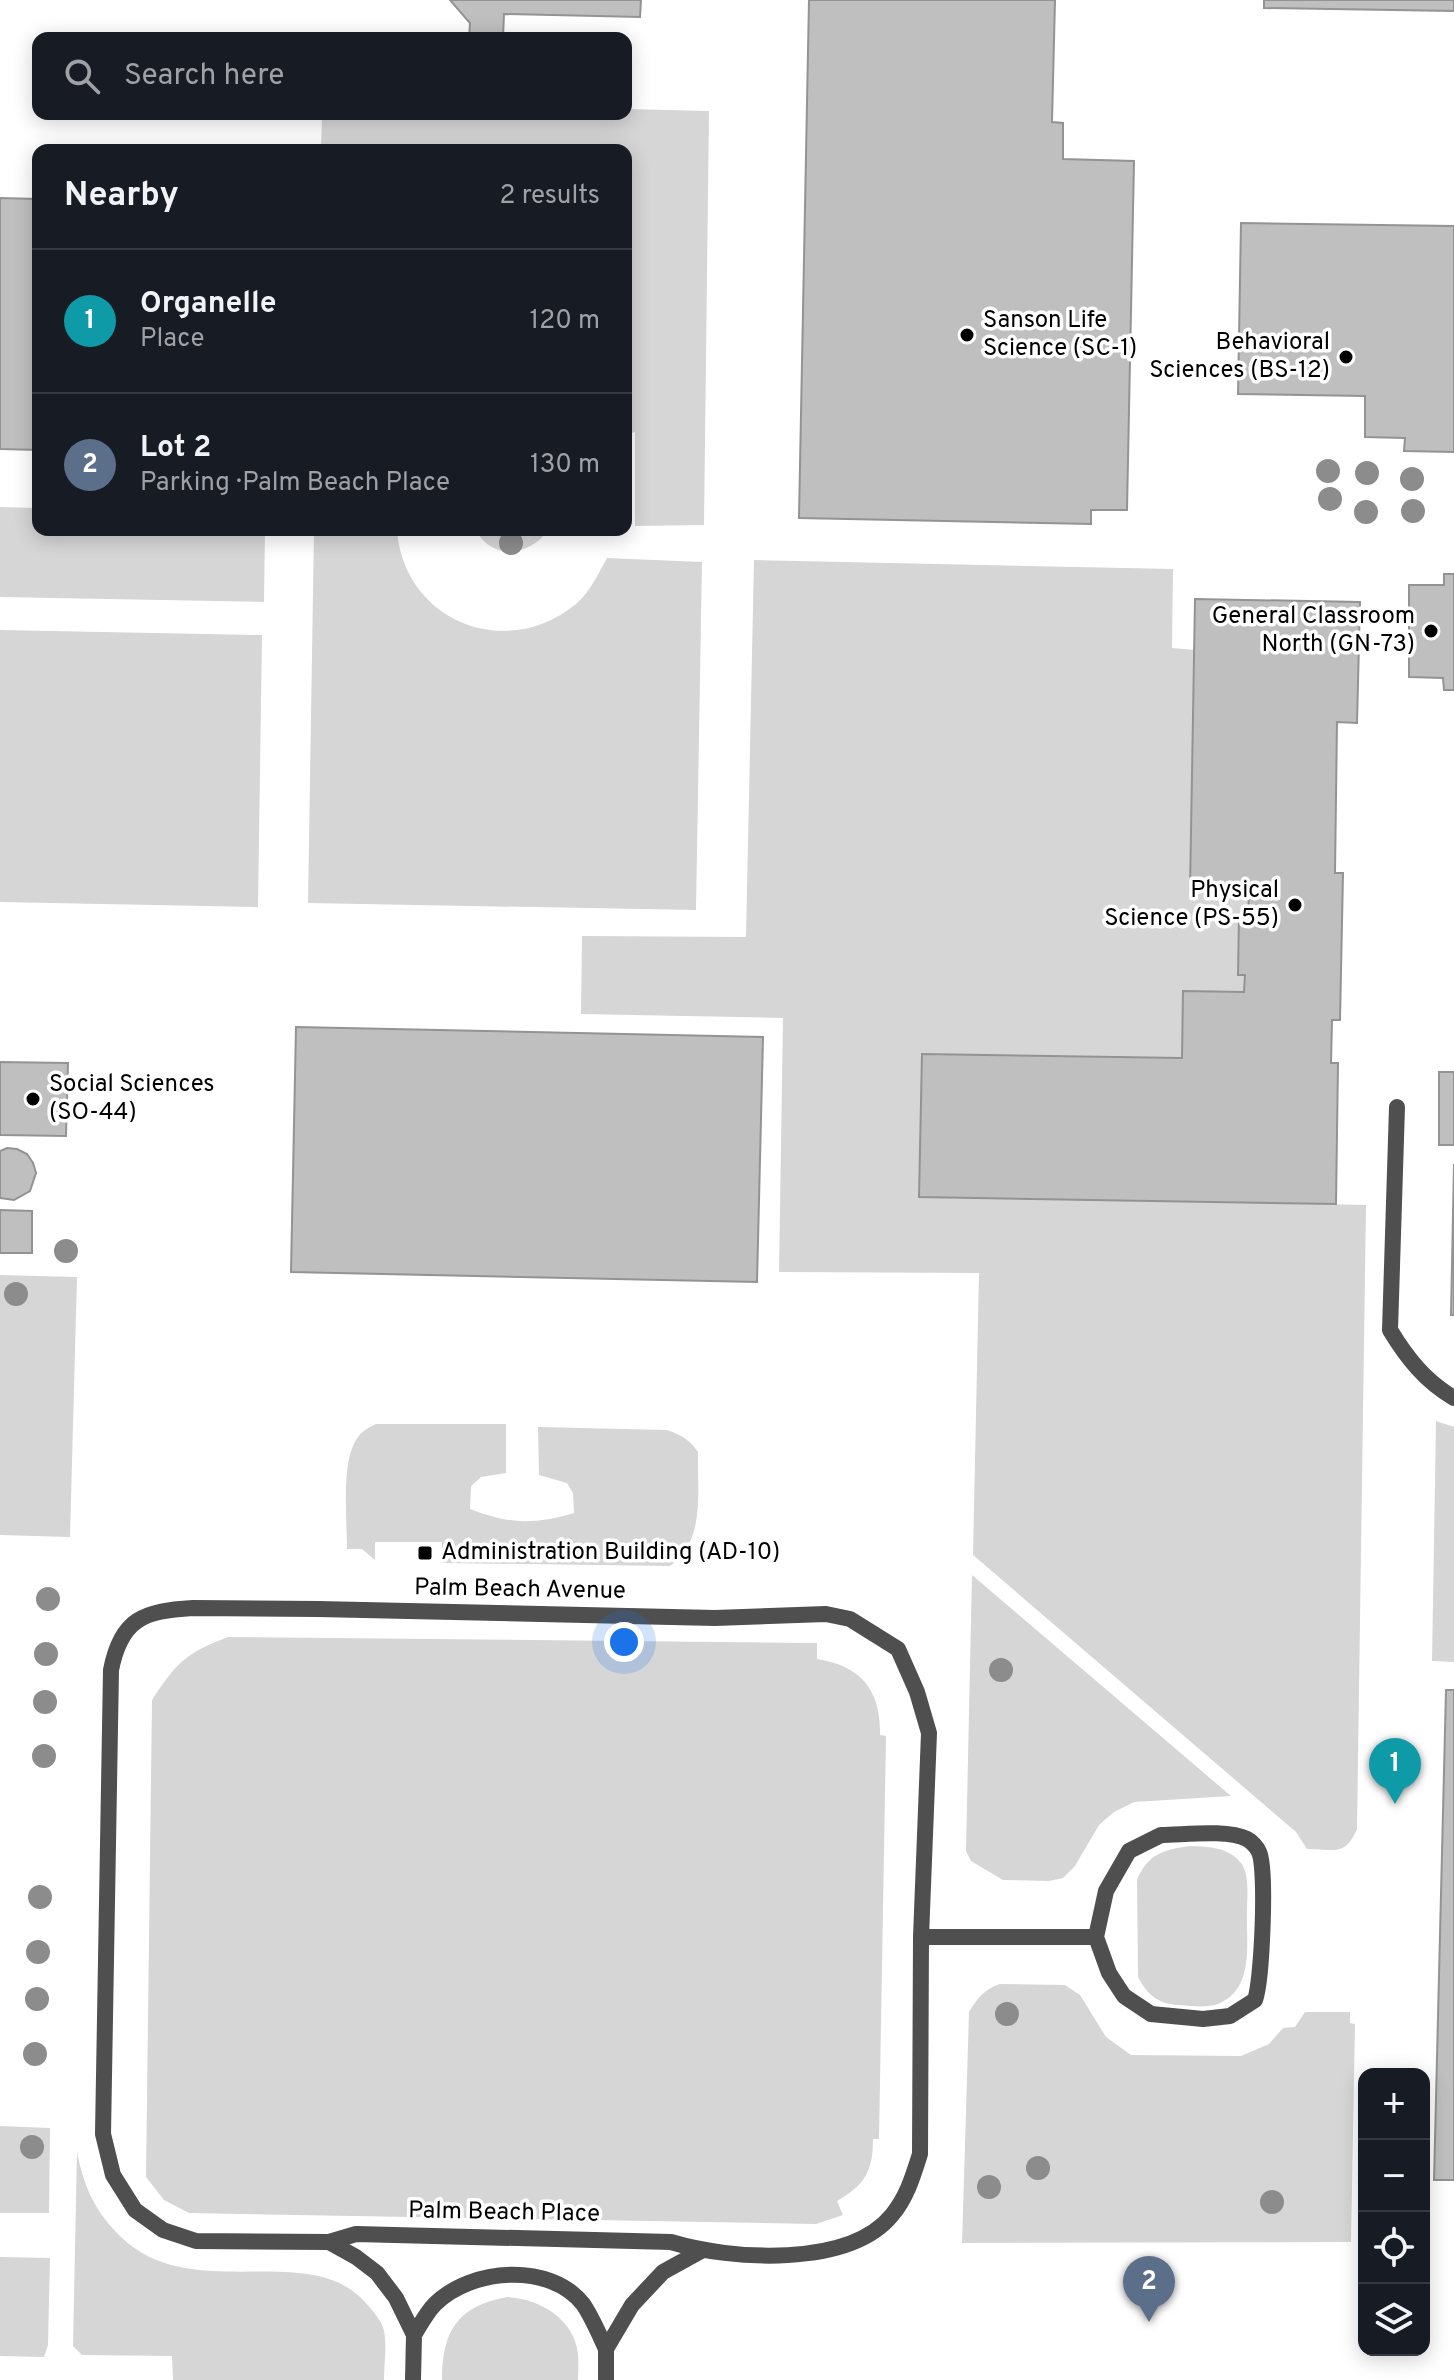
<!DOCTYPE html>
<html lang="en">
<head>
<meta charset="utf-8">
<style>
  body { margin:0; font-family:Overpass,sans-serif; background:#242831; color:#f1f3f6 }
  .controls { position:absolute; right:24px; bottom:24px; display:grid; overflow:hidden; border-radius:16px; box-shadow:0 4px 20px #0003 }
  .controls button { width:72px; height:72px; display:grid; place-items:center; padding:0; border:0; border-bottom:2px solid #363941; background:#171b24; color:#f1f3f6; font:40px sans-serif }
  .you { position:absolute; left:624px; top:1642px; width:28px; height:28px; margin:-20px; border:6px solid #fff; border-radius:50%; background:#1a73e8; box-shadow:0 0 0 12px #1a73e833 }
  .badge { display:grid; place-items:center; width:52px; height:52px; border-radius:50%; background:#7c3aed; color:#fff; font-size:26px; font-weight:700 }
  .pin { position:absolute; translate:-50% -66px; filter:drop-shadow(0 2px 4px #0008) }
  .pin::after { content:''; position:absolute; top:42px; width:28px; height:24px; background:inherit; clip-path:polygon(0 0,100% 0,50% 100%) }
  .list { margin:0; padding:0; list-style:none }
  h2 { display:flex; justify-content:space-between; align-items:center; height:104px; margin:0; padding:0 32px; font-size:34px }
  h2 small { font-size:26px; font-weight:400; color:#9ea1a6 }
  .list li { display:grid; grid-template-columns:52px 1fr auto; gap:24px; align-items:center; box-sizing:border-box; height:144px; padding:0 32px; border-top:2px solid #363941 }
  .list b { display:block; font-size:30px; white-space:nowrap }
  .list p { margin:0; font-size:26px; white-space:nowrap; color:#9ea1a6 }
  .list em { font-size:26px; font-style:normal; color:#9ea1a6 }
  .icon { flex:none; width:44px; height:44px; fill:none; stroke:currentColor; stroke-width:2; stroke-linecap:round; stroke-linejoin:round }
  .map { position:relative; flex:none; width:1454px; height:2380px; overflow:hidden }
  .search { position:absolute; background:#171b24; box-shadow:0 4px 20px #0003; left:32px; top:32px; width:600px; height:88px; display:flex; align-items:center; gap:20px; box-sizing:border-box; padding:0 28px; border-radius:16px; color:#9ea1a6; font-size:30px }
  .panel { position:absolute; background:#171b24; box-shadow:0 4px 20px #0003; left:32px; top:144px; width:600px; height:392px; border-radius:16px }
  .map>svg:first-child { display:block }
</style>
</head>
<body>
<div class="map">
<svg width="1454" height="2380" viewBox="0 0 1454 2380">
  <rect width="100%" height="100%" fill="#fff"/>
  <path fill="#d6d6d6" d="M626 109 709 111 704 525 635 526V432L626 435V150H321L322 114H626Z
    M0 507 38 508V530H265L264 602 0 597Z
    M314 530H397C404 621 506 662 576 604 590 592 598 574 607 558L702 562 696 910 308 903Z
    M476 530H548C531 556 491 561 476 530Z
    M754 560 1173 569 1172 648 1195 650 1190 891 1249 892 1248 917 1238 975H1245L1244 992 1184 991 1182 1058 922 1054 919 1196 1366 1205 1357 1829C1345 1857 1334 1849 1307 1849L1296 1832 973 1555 979 1273 779 1272 783 1018 581 1014 582 936 746 937Z
    M0 630 262 635 258 907 0 902Z
    M0 1275 77 1277 70 1537 0 1535Z
    M1436 1421 1454 1427V1662L1432 1661Z
    M376 1424H506V1473L481 1477 471 1486 470 1509C509 1524 533 1525 574 1513L573 1493 567 1483 539 1475 538 1427 667 1430C681 1435 689 1439 698 1452 697 1491 706 1541 670 1566L442 1563V1542H375V1560L362 1549H347C347 1520 342 1471 353 1446 358 1434 365 1429 376 1424Z
    M972 1575 1231 1796 1134 1802 1114 1812 1099 1825 1075 1866 1063 1878 1049 1881 1003 1880 971 1861 966 1851Z
    M228 1637 817 1643V1659C861 1666 881 1690 880 1735L886 1736 879 2139H873C873 2171 865 2185 837 2201L843 2215 816 2224 189 2213 164 2200 146 2177 152 1700C177 1662 186 1653 228 1637Z
    M1191 1846C1210 1847 1228 1847 1241 1863 1250 1875 1247 1897 1247 1911 1246 1943 1255 1989 1218 2004 1207 2008 1192 2006 1181 2005 1160 2005 1148 1996 1138 1977L1137 1880C1147 1854 1165 1849 1191 1846Z
    M1000 1984 1065 1985 1080 1995 1106 2037 1131 2055 1241 2056 1269 2044 1283 2028 1295 2027 1305 2012H1350V2023L1355 2024 1351 2242 962 2243 969 2012C977 1999 984 1989 1000 1984Z
    M0 2126 50 2128 49 2213H0Z
    M77 2152C84 2187 95 2212 121 2237 191 2305 307 2240 364 2301 371 2309 382 2320 384 2331 387 2346 384 2365 384 2380H173L172 2356 82 2355 73 2346Z
    M0 2257 50 2258 48 2345 44 2357 0 2356Z
    M507 2297C539 2299 574 2318 578 2354 579 2362 578 2371 578 2380H442C442 2332 457 2306 507 2297Z"/>
  <path fill="#bfbfbf" stroke="#939393" stroke-width="2" d="M450 0H641L640 17 504 14 503 38H469L470 23Z
    M809 0H1055L1052 122 1063 123V159L1134 161 1127 510H1091V524L799 518Z
    M1264 0H1454V11L1264 8Z
    M0 198 38 199V450L0 449Z
    M1241 223 1454 226V452L1404 451 1405 438 1365 437V396L1238 394Z
    M1444 574H1454V690H1444L1443 678 1409 677V585H1444Z
    M1195 599 1360 602 1357 723 1337 722 1335 873H1343L1340 1020H1332L1331 1063H1338L1336 1204 919 1197 922 1054 1182 1058 1183 991 1244 992 1245 975H1238L1239 917H1248L1249 892 1190 891Z
    M296 1027 763 1037 757 1282 291 1272Z
    M0 1062 68 1063 66 1136 0 1135Z
    M1439 1072H1454V1145H1439Z
    M7 1148 17 1149 27 1154 33 1163 36 1173 30 1191 14 1200 0 1198V1151Z
    M1454 1164V1315H1451Z
    M0 1210 32 1211V1253H0Z
    M1446 1690H1454V2180H1434Z"/>
  <g fill="none" stroke-linecap="round" stroke-linejoin="round">
    <path stroke="#4f4f4f" stroke-width="16" d="M1397 1107 1390 1330C1407 1358 1425 1381 1454 1398
      M1161 1835C1183 1835 1227 1829 1247 1839 1251 1841 1257 1847 1259 1852 1267 1869 1262 1981 1255 2000L1230 2016 1203 2019 1151 2014 1124 1996 1109 1973 1096 1937 1106 1891 1129 1851Z
      M921 1937H1096"/>
    <path stroke="#4f4f4f" stroke-width="16" d="M193 1608 318 1609 715 1618 826 1614 850 1619 898 1649 917 1692 929 1733 921 1937 920 2154C913 2176 907 2197 892 2215 849 2268 730 2260 671 2242L356 2234 329 2242 196 2241 163 2230 135 2210 113 2175 103 2134 111 1670C121 1619 143 1611 193 1608Z
      M329 2242 356 2257 377 2273 396 2298 414 2335 413 2380
      M414 2335C420 2325 427 2312 435 2304 471 2268 550 2262 583 2304 592 2317 599 2334 606 2349
      M606 2380V2349L632 2305 663 2272 701 2251"/>
  </g>
  <g fill="#8c8c8c">
    <circle cx="1328" cy="471" r="12"/>
    <circle cx="1367" cy="473" r="12"/>
    <circle cx="1412" cy="479" r="12"/>
    <circle cx="1330" cy="499" r="12"/>
    <circle cx="1413" cy="511" r="12"/>
    <circle cx="1366" cy="512" r="12"/>
    <circle cx="511" cy="543" r="12"/>
    <circle cx="66" cy="1251" r="12"/>
    <circle cx="16" cy="1294" r="12"/>
    <circle cx="48" cy="1599" r="12"/>
    <circle cx="46" cy="1654" r="12"/>
    <circle cx="1001" cy="1670" r="12"/>
    <circle cx="45" cy="1702" r="12"/>
    <circle cx="44" cy="1756" r="12"/>
    <circle cx="40" cy="1897" r="12"/>
    <circle cx="38" cy="1952" r="12"/>
    <circle cx="37" cy="1999" r="12"/>
    <circle cx="1007" cy="2014" r="12"/>
    <circle cx="35" cy="2054" r="12"/>
    <circle cx="32" cy="2147" r="12"/>
    <circle cx="1038" cy="2168" r="12"/>
    <circle cx="989" cy="2187" r="12"/>
    <circle cx="1272" cy="2202" r="12"/>
  </g>
  <g fill="#000" stroke="#fff" stroke-width="3">
    <circle cx="967" cy="335" r="8"/>
    <circle cx="1346" cy="357" r="8"/>
    <circle cx="1431" cy="631" r="8"/>
    <circle cx="1295" cy="905" r="8"/>
    <circle cx="33" cy="1099" r="8"/>
    <rect x="417" y="1545" width="16" height="16" rx="4"/>
  </g>
  <g text-anchor="middle" dominant-baseline="central" stroke-width="7" stroke-linejoin="round" paint-order="stroke">
    <g font-size="24" fill="#000" stroke="#fff" text-anchor="start">
      <text x="983" y="321">Sanson Life<tspan x="983" dy="28">Science (SC-1)</tspan></text>
      <text x="1330" y="343" text-anchor="end">Behavioral<tspan x="1330" dy="28">Sciences (BS-12)</tspan></text>
      <text x="1415" y="617" text-anchor="end">General Classroom<tspan x="1415" dy="28">North (GN-73)</tspan></text>
      <text x="1279" y="891" text-anchor="end">Physical<tspan x="1279" dy="28">Science (PS-55)</tspan></text>
      <text x="49" y="1085">Social Sciences<tspan x="49" dy="28">(SO-44)</tspan></text>
      <text x="441" y="1553">Administration Building (AD-10)</text>
    </g>
    <g font-size="24" fill="#000" stroke="#fff">
      <text transform="translate(520 1590) rotate(1)">Palm Beach Avenue</text>
      <text transform="translate(504 2213) rotate(1)">Palm Beach Place</text>
    </g>
  </g>
</svg>
<div class="controls">
<button>+</button>
<button>−</button>
<button><svg class="icon" aria-label="locate" viewBox="0 0 24 24"><circle cx="12" cy="12" r="6"/><path d="M12 2v4M12 18v4M2 12h4M18 12h4"/></svg></button>
<button><svg class="icon" aria-label="layers" viewBox="0 0 24 24"><path d="M12 4l9 5-9 5-9-5zM3 14l9 5 9-5"/></svg></button>
</div>
<div class="you"></div>
<div class="pin badge" style="left:1395px;top:1804px;background:#0f9aa8">1</div>
<div class="pin badge" style="left:1149px;top:2322px;background:#5c6f8a">2</div>
<div class="search"><svg class="icon" aria-label="search" viewBox="0 0 24 24"><circle cx="10" cy="10" r="6"/><path d="M15 15l6 6"/></svg>Search here</div>
<section class="panel">
<h2>Nearby<small>2 results</small></h2>
<ul class="list">
<li><span class="badge" style="background:#0f9aa8">1</span><div><b>Organelle</b><p>Place</p></div><em>120 m</em></li>
<li><span class="badge" style="background:#5c6f8a">2</span><div><b>Lot 2</b><p>Parking · Palm Beach Place</p></div><em>130 m</em></li>
</ul>
</section>
</div>
</body>
</html>
